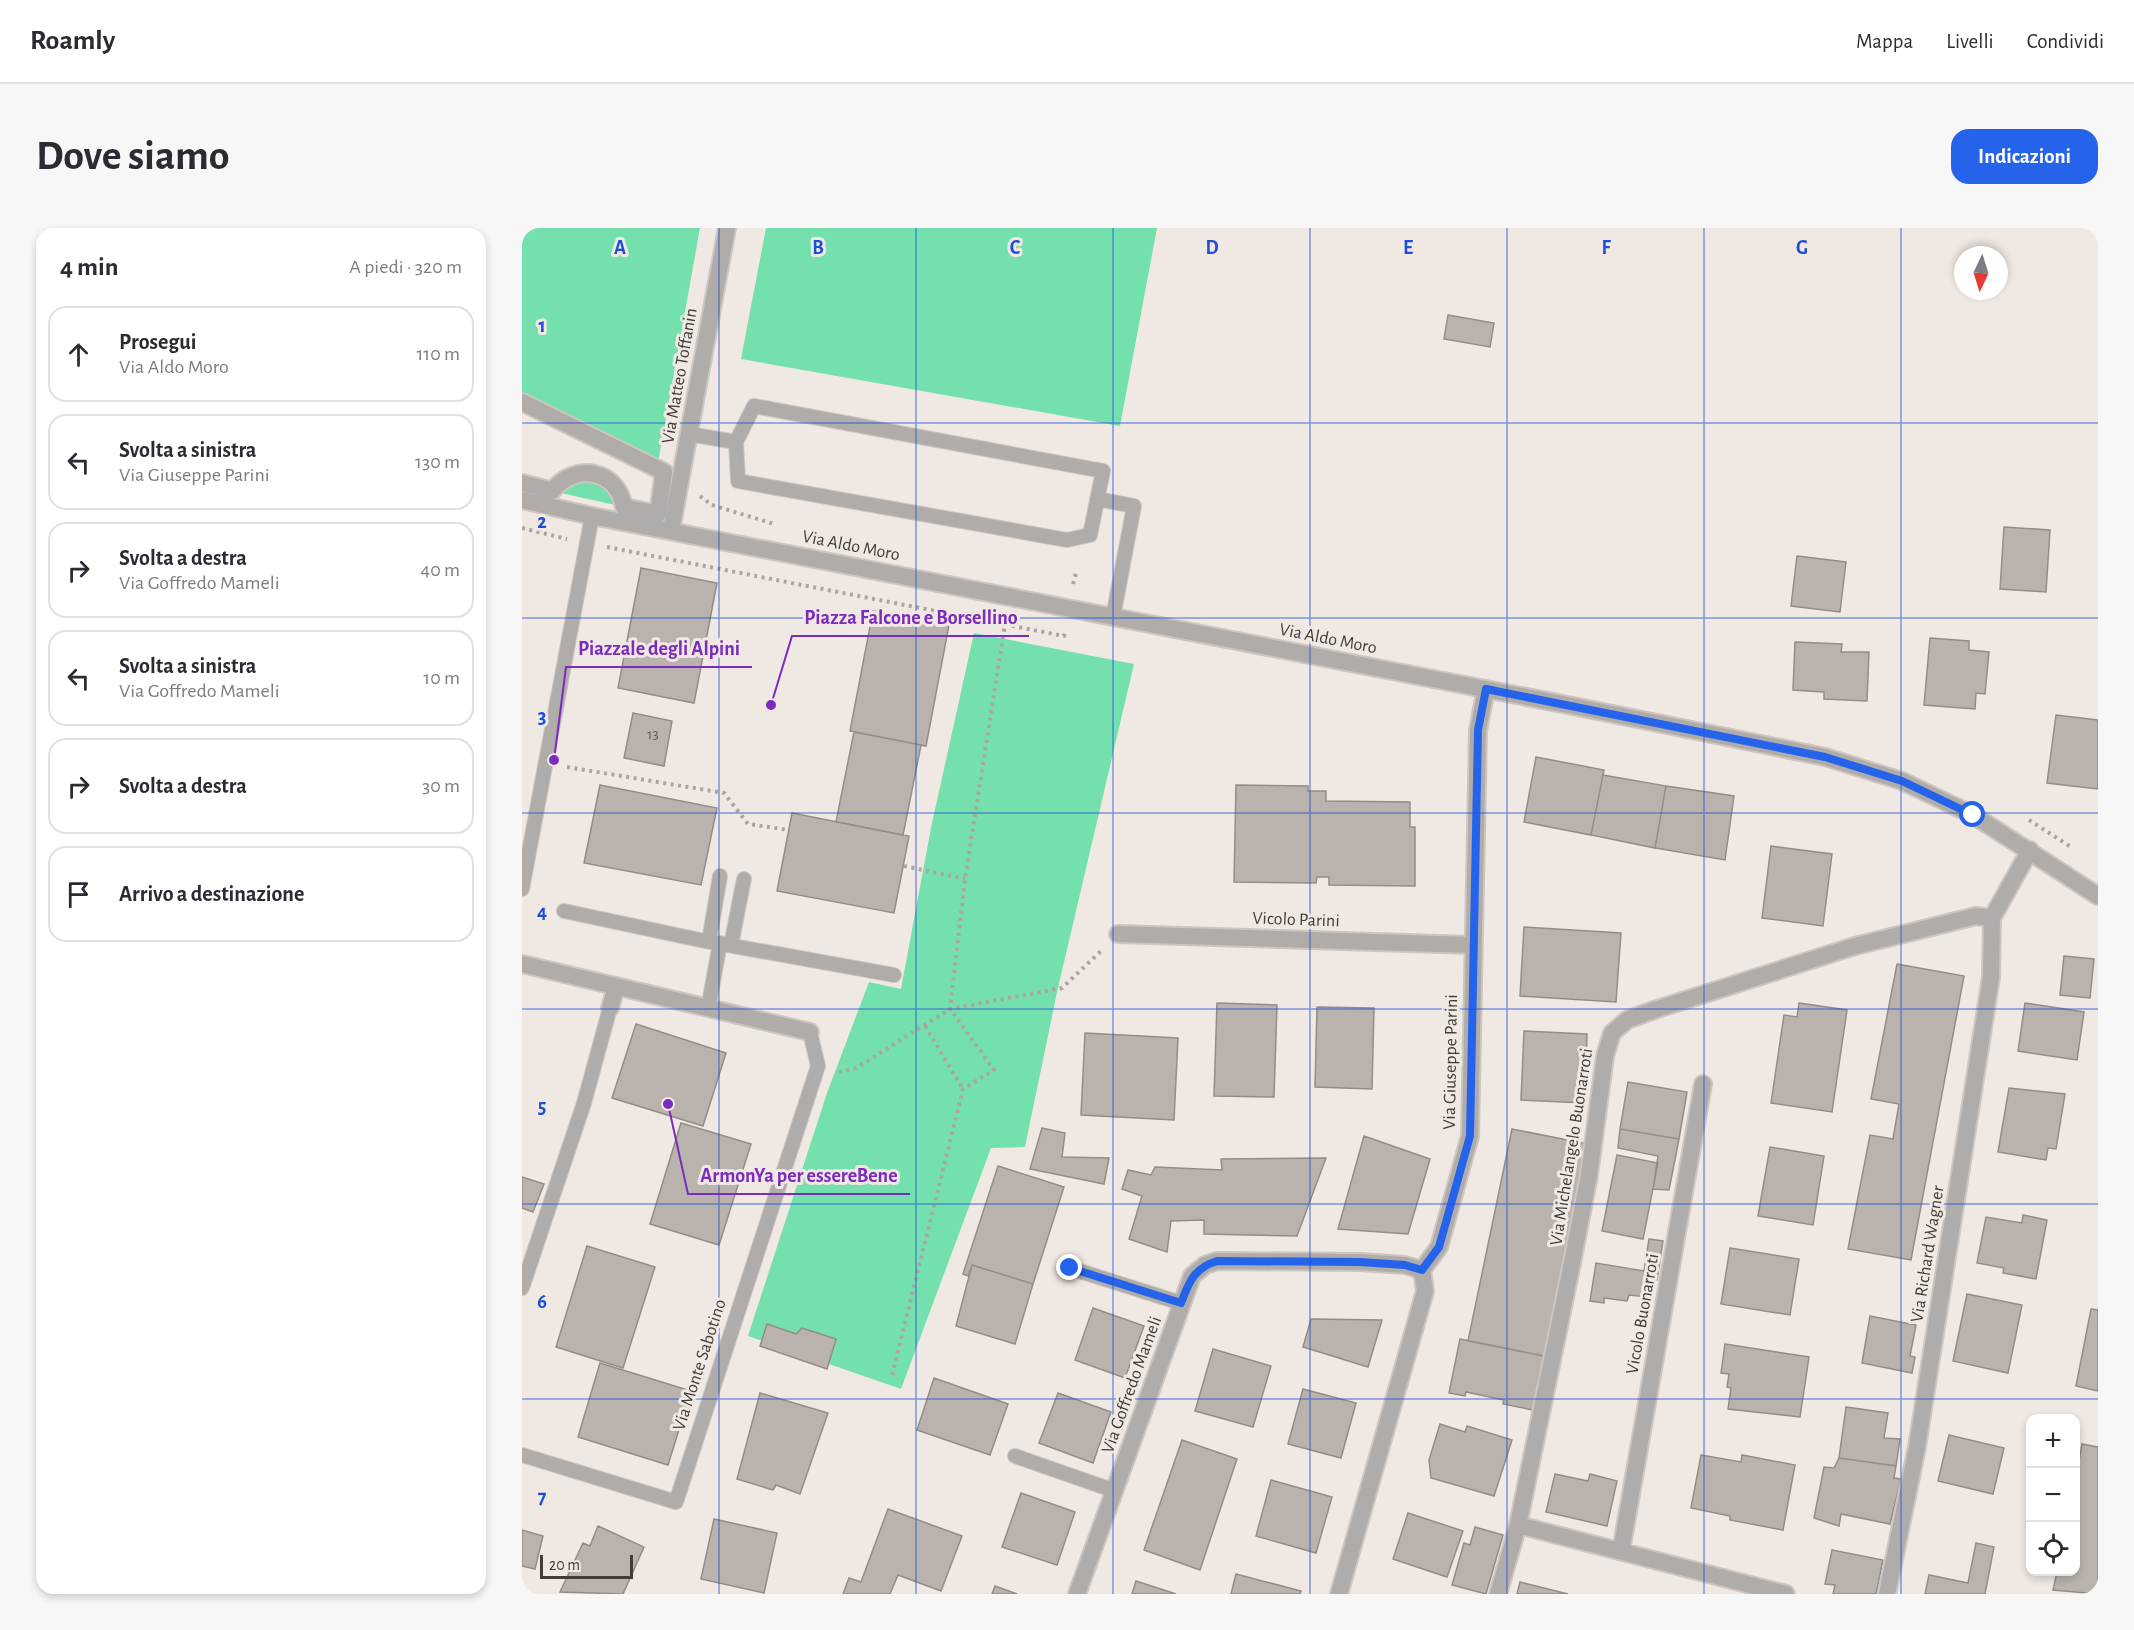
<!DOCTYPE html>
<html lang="it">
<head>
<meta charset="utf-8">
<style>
  body { margin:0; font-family:"Alegreya Sans",sans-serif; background:#f7f7f7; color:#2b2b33 }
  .controls { position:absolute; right:18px; bottom:18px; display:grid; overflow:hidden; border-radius:12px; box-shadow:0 3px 9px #0003 }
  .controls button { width:54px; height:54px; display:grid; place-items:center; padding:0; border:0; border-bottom:2px solid #e1e1e2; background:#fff; color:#2b2b33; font:30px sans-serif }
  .compass { position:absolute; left:1432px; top:18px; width:54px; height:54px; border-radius:50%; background:#fff; box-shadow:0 3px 9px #0003; rotate:184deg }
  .scale { position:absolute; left:18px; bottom:15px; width:93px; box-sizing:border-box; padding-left:6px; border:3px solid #3f3c39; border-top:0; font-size:16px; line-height:21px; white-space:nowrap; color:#3f3c39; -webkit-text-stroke:4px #f0e8e2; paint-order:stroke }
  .stop { position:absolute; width:18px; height:18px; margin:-14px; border:4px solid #2563eb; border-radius:50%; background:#fff }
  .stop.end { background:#2563eb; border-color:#fff; box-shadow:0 2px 6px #0008 }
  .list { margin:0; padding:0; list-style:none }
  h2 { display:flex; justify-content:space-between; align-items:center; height:78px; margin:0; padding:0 24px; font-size:26px }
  h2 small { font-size:20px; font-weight:400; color:#7c7c81 }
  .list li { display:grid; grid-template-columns:39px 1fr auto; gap:18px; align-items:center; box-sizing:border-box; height:96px; margin:0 12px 12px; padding:0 12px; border:2px solid #e1e1e2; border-radius:18px }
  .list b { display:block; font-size:22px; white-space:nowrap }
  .list p { margin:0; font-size:20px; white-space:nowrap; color:#7c7c81 }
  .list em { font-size:20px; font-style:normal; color:#7c7c81 }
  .icon { flex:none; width:33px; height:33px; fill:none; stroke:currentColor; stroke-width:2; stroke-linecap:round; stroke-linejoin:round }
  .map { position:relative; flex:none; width:1576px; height:1366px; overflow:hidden; border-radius:18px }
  header { display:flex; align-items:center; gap:36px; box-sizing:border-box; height:84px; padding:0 30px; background:#fff; border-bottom:2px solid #e1e1e2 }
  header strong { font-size:28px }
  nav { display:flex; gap:33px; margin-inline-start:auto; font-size:21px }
  .intro { display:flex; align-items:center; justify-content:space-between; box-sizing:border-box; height:144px; padding:0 36px }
  h1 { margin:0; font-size:42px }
  .button { padding:15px 27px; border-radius:18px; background:#2563eb; color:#fff; font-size:21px; font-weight:700 }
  main { display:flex; gap:36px; padding:0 36px }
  aside { flex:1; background:#fff; border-radius:18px; box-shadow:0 3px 9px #0003 }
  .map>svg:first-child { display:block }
</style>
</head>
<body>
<header>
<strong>Roamly</strong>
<nav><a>Mappa</a><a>Livelli</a><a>Condividi</a></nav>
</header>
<div class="intro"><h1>Dove siamo</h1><a class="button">Indicazioni</a></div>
<main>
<aside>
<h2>4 min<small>A piedi · 320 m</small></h2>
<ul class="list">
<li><svg class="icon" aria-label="ahead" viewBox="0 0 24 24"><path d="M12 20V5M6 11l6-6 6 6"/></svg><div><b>Prosegui</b><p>Via Aldo Moro</p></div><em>110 m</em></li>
<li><svg class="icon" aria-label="left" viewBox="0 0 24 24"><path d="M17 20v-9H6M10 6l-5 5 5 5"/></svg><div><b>Svolta a sinistra</b><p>Via Giuseppe Parini</p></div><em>130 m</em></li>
<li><svg class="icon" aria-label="right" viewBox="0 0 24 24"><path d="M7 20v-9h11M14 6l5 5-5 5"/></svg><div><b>Svolta a destra</b><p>Via Goffredo Mameli</p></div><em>40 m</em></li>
<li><svg class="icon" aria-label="left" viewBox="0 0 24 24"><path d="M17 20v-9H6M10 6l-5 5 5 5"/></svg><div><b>Svolta a sinistra</b><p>Via Goffredo Mameli</p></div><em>10 m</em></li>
<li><svg class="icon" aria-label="right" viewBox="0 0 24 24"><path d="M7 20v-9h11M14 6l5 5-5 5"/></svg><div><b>Svolta a destra</b></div><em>30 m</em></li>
<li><svg class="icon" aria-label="arrive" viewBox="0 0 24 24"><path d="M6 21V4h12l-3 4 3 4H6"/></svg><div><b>Arrivo a destinazione</b></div></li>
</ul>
</aside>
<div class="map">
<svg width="1576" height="1366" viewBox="0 0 1576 1366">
  <rect width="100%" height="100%" fill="#f0e8e2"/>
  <path fill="#74e0ae" d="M0 0H178L135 240 0 174Z
    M244 0H635L598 198 219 131Z
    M78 248 102 279 30 263 37 254Z
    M452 405 612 436 535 764 503 919 469 920 379 1161 226 1108 305 865 347 754 379 761 409 600Z"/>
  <path fill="#bab3ad" stroke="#948d87" stroke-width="1.5" d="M926 87 972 95 968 119 922 111Z
    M1482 299 1528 302 1524 364 1478 361Z
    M1275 328 1324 334 1318 384 1269 378Z
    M119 340 195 355 172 475 96 460Z
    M351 383 427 397 404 518 328 503Z
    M1408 410 1447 413V422L1467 424 1463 466 1454 465 1453 481 1402 477Z
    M1273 414 1320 416 1319 424H1347L1345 473 1302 471V464L1271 462Z
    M111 485 150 493 142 538 102 530Z
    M1534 487 1576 492V561L1525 555Z
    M332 504 399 517 381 607 314 594Z
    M1014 529 1082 542 1069 607 1002 594Z
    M1081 547 1144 558 1133 620 1069 607Z
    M78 557 195 580 179 657 62 635Z
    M714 557 786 558V563H804V573L888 574V599H893V658L807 657V649H795L794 655 712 654Z
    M1144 558 1212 568 1203 632 1133 620Z
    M270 585 387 608 372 685 255 663Z
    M1249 618 1310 626 1301 698 1240 690Z
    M1002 699 1099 705 1094 774 998 768Z
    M1542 728 1572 731 1568 770 1538 767Z
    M1375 736 1442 748 1389 1032 1326 1021 1348 907 1371 911 1377 876 1349 871Z
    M695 775 755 777 752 869 692 868Z
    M1277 775 1325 782 1310 884 1249 875 1262 787 1275 789Z
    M1503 775 1562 784 1555 832 1496 823Z
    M795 779 852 780 850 861 793 859Z
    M114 796 204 825 181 898 90 870Z
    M1002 803 1065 806 1063 875 999 872Z
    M563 805 656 810 652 892 559 887Z
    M1106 854 1165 864 1157 911 1098 901Z
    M1487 860 1543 866 1534 921 1526 920 1524 932 1476 924Z
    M159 895 229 916 197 1017 128 996Z
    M520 900 543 905 540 929 587 930 582 956 508 941Z
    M990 901 1066 916 1022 1128 946 1113Z
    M1098 901 1157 911 1147 962 1131 961 1136 928 1096 920Z
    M842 908 908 931 886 1006 816 1001Z
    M1248 919 1302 928 1291 997 1236 988Z
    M1095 927 1136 935 1121 1011 1080 1003Z
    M804 930 775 1008 682 1006V992L649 993 645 1024 607 1011 620 968 600 961 606 942 629 947 633 939 700 942 699 931Z
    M476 938 542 959 511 1056 450 1037 446 1048 441 1046Z
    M0 949 22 956 11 984 0 980Z
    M1501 987 1525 992 1514 1051 1481 1045 1482 1040 1455 1035 1464 989 1500 995Z
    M1127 1011 1141 1013 1135 1052 1128 1051 1125 1069 1107 1067 1105 1073 1082 1070V1075L1068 1073 1074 1035 1122 1043Z
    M65 1018 133 1039 101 1140 34 1119Z
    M1208 1020 1277 1031 1268 1087 1199 1076Z
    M450 1037 511 1056 493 1116 434 1098Z
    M1445 1066 1500 1077 1486 1145 1431 1133Z
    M571 1080 622 1098 603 1150 553 1132Z
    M1569 1081 1576 1082V1163L1554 1158Z
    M1348 1088 1394 1097 1388 1128 1393 1129 1390 1145 1340 1135Z
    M789 1091 860 1092 846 1139 781 1119Z
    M245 1096 274 1106 280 1100 314 1111 305 1141 238 1118Z
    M938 1111 1022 1128 1011 1182 981 1176 982 1172 944 1164 943 1168 927 1165Z
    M1203 1116 1287 1129 1278 1189 1206 1181 1209 1160 1205 1159 1207 1146 1199 1145Z
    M691 1121 749 1138 731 1199 673 1183Z
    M78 1135 169 1163 146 1237 56 1209Z
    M412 1150 486 1176 468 1227 395 1202Z
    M781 1161 834 1175 819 1230 766 1216Z
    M238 1165 306 1185 278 1266 254 1257 251 1262 215 1251Z
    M536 1165 589 1184 571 1235 517 1215Z
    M1324 1179 1366 1185 1362 1210 1378 1211 1374 1238 1317 1230Z
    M918 1196 943 1204 945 1198 990 1212 972 1268 909 1250 907 1232Z
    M1427 1207 1482 1220 1471 1266 1416 1253Z
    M660 1212 715 1231 678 1342 622 1322Z
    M1560 1216 1576 1219V1366L1531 1362 1535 1344H1554V1250Z
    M1179 1227 1219 1234 1220 1227 1273 1237 1261 1302 1208 1292V1288L1169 1280Z
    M1317 1230 1374 1238 1372 1250 1379 1251 1368 1296 1319 1286 1317 1298 1292 1290 1302 1239 1312 1240Z
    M1033 1246 1066 1253 1068 1246 1095 1253 1085 1298 1024 1284Z
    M749 1252 810 1269 794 1325 734 1308Z
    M499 1265 553 1284 535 1337 480 1319Z
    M366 1281 440 1308 419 1363 376 1347 368 1366H321L327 1350 339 1354Z
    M886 1285 941 1303 925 1349 871 1331Z
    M192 1291 255 1305 242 1365 179 1351Z
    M76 1298 122 1319 101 1366 38 1364 61 1315 68 1318Z
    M953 1299 981 1307 964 1366 930 1357 942 1315 948 1317Z
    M0 1302 21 1308 13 1341 0 1338Z
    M1454 1315 1472 1319 1463 1366H1403L1407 1347 1446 1355Z
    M1310 1322 1361 1332 1354 1366H1311L1313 1357 1303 1356Z
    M714 1346 779 1363 778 1366H709Z
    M614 1353 654 1366H610Z
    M998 1354 1046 1366H995Z
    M473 1358 495 1366H470Z"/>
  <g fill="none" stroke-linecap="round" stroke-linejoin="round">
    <g stroke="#cdc6c0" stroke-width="16">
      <path id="service" d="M232 178 581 243 568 307 545 312 216 253 214 214Z
        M167 206 214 214
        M575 271 612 278 591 389
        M0 661 70 288
        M42 683 178 712 372 747
        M187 713 198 648
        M209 717 222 651
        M186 781 198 715
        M548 1040 659 1075
        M0 1060 62 875 88 780
        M0 1227 154 1274 296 838 288 804
        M493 1228 593 1263"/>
    </g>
    <g stroke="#cdc6c0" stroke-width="20">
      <path id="pedestrian" d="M0 174 142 244 136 286 102 279C95 241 53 234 30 263L0 255"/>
    </g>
    <g stroke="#cdc6c0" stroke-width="20">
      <path id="minor" d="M0 272 70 288 1051 478 1303 529 1380 553 1451 587 1576 668
        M149 302 205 0
        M596 706 950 717
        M0 736 288 804
        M88 780 94 759
        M996 1297 1264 1366
        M1099 1323 1181 856
        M555 1366 670 1048 683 1037 695 1033 838 1034 883 1037 900 1042
        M817 1366 903 1063 900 1042 917 1019 948 908 956 502 964 461
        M976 1366 996 1297 1050 1035 1067 947 1083 828 1090 805 1105 792 1132 782 1333 718 1454 688 1470 690
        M1365 1366 1395 1219 1469 749 1470 690 1508 622"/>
    </g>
    <path stroke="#aba5a0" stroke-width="4" stroke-dasharray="3 4.5" stroke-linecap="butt" d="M178 268 190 277 252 296
      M0 300 45 311
      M85 319 542 408 543 402
      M551 356 554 345
      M45 539 202 565 226 596 267 602
      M1507 592 1549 619
      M382 638 443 651
      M403 798 441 861
      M317 844 334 840 428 781 540 760 579 723
      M370 1147 441 861 472 842 428 781 443 651 483 396"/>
    <use href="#service" stroke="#b0acaa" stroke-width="14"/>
    <use href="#pedestrian" stroke="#b0acaa" stroke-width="16"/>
    <use href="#minor" stroke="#b0acaa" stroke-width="16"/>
  </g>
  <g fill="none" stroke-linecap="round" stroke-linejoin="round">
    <path stroke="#2563eb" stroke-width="8" d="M548 1040 659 1075C667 1054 672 1040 695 1033L838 1034 883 1037 900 1042 917 1019 948 908 956 502 964 461 1303 529 1380 553 1451 587"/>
  </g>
  <path fill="none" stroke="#1d4ed8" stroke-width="1.5" stroke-opacity="0.55" d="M197 0V1366M394 0V1366M591 0V1366M788 0V1366M985 0V1366M1182 0V1366M1379 0V1366M0 195H1576M0 390H1576M0 585H1576M0 781H1576M0 976H1576M0 1171H1576"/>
  <g text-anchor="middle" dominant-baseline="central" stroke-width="6" stroke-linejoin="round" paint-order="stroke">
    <g font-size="15" fill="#5e5a56">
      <text x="131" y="506">13</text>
    </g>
    <g font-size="18" fill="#3f3c39" stroke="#f0e8e2">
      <text transform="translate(158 148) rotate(-80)">Via Matteo Toffanin</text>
      <text transform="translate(329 318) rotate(11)">Via Aldo Moro</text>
      <text transform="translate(806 411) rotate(11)">Via Aldo Moro</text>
      <text transform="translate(774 692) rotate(2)">Vicolo Parini</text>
      <text transform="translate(929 834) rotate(-89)">Via Giuseppe Parini</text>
      <text transform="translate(1050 919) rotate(-81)">Via Michelangelo Buonarroti</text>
      <text transform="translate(1406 1026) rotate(-81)">Via Richard Wagner</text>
      <text transform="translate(1121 1086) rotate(-80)">Vicolo Buonarroti</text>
      <text transform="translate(178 1137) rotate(-72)">Via Monte Sabotino</text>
      <text transform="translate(610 1157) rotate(-70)">Via Goffredo Mameli</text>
    </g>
  </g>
  <g font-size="20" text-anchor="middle" font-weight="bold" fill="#1d4ed8" stroke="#f0e8e2" stroke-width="6" stroke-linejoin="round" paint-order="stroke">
    <text x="98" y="26">A</text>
    <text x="296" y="26">B</text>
    <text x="493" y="26">C</text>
    <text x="690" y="26">D</text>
    <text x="886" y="26">E</text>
    <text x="1084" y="26">F</text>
    <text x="1280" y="26">G</text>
    <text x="20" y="104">1</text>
    <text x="20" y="300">2</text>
    <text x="20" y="495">3</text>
    <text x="20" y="690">4</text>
    <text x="20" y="885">5</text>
    <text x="20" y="1080">6</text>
    <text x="20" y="1275">7</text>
  </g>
  <path fill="none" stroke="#7b2cbf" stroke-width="2" d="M249 477L270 408H507M32 532L44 439H230M146 876L166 966H388"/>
  <g fill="#7b2cbf" stroke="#f0e8e2" stroke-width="2">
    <circle cx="249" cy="477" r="6"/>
    <circle cx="32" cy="532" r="6"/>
    <circle cx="146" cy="876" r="6"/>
  </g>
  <g font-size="20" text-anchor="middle" font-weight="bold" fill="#7b2cbf" stroke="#f0e8e2" stroke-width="6" stroke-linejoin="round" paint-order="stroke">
    <text x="389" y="396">Piazza Falcone e Borsellino</text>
    <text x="137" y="427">Piazzale degli Alpini</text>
    <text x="277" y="954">ArmonYa per essereBene</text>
  </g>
</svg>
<div class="controls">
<button>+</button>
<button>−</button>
<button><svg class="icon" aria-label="locate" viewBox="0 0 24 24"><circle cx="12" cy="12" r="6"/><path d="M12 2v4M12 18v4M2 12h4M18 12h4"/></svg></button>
</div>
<svg class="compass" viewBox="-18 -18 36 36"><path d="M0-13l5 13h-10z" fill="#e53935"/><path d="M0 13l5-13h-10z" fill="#7c7c81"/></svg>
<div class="scale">20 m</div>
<div class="stop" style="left:1451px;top:587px"></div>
<div class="stop end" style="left:548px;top:1040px"></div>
</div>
</main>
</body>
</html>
